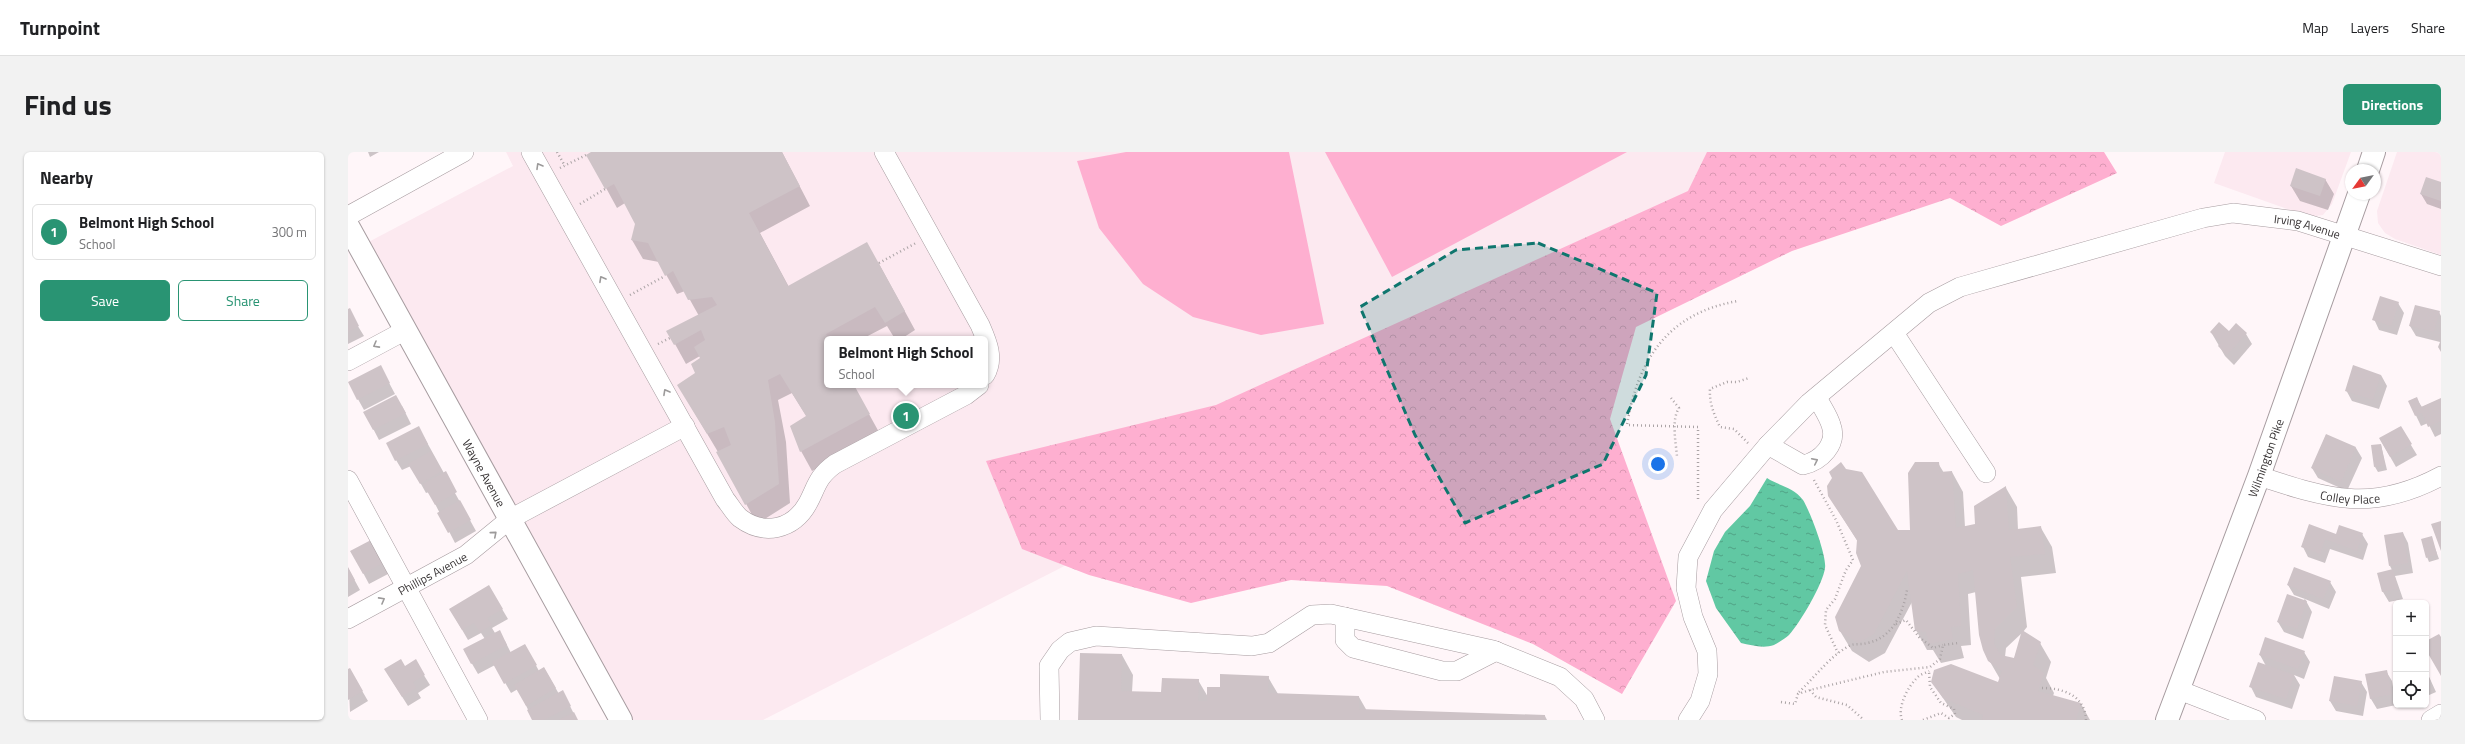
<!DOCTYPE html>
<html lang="en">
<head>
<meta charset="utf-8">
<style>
  body { margin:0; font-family:"Titillium Web",sans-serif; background:#f2f2f2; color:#202124 }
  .controls { position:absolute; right:12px; bottom:12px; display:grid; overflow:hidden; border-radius:6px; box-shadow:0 1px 3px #0004 }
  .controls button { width:36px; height:36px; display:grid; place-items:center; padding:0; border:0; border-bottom:1px solid #e0e0e0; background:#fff; color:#202124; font:20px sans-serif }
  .compass { position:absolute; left:1997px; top:12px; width:36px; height:36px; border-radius:50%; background:#fff; box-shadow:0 1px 3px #0004; rotate:237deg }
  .you { position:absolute; left:1310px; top:312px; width:14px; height:14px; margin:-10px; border:3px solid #fff; border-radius:50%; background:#1a73e8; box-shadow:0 0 0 6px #1a73e833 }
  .badge { display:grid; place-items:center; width:26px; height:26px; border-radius:50%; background:#299473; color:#fff; font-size:13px; font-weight:700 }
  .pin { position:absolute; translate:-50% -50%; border:2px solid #fff; box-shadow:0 1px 4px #0006 }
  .popup { position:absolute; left:476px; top:184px; width:164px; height:52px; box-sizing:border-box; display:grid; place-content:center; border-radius:6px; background:#fff; filter:drop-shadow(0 1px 3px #0005); font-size:13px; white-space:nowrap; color:#757577 }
  .popup b { font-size:15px; color:#202124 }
  .popup::after { content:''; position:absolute; left:50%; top:100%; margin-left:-8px; border:8px solid transparent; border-top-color:#fff }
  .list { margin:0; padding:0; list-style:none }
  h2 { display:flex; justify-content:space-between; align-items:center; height:52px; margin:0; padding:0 16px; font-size:17px }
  h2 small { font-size:13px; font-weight:400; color:#757577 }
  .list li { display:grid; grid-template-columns:26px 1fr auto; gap:12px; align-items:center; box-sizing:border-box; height:56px; margin:0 8px 8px; padding:0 8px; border:1px solid #e0e0e0; border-radius:6px }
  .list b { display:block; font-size:15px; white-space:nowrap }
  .list p { margin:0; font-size:13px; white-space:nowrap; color:#757577 }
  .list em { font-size:13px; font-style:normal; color:#757577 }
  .actions { display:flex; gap:8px; padding:12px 16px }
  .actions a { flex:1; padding:9px 0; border:1px solid #299473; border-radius:6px; text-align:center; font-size:14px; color:#299473 }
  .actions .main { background:#299473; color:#fff }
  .icon { flex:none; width:22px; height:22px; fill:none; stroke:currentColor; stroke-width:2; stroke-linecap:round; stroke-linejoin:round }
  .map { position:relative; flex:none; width:2093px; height:568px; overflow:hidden; border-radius:6px }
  header { display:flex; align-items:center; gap:24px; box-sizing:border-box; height:56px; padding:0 20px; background:#fff; border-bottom:1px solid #e0e0e0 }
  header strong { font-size:19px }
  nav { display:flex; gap:22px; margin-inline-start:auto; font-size:14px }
  .intro { display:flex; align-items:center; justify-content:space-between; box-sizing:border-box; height:96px; padding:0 24px }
  h1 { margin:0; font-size:28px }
  .button { padding:10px 18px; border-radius:6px; background:#299473; color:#fff; font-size:14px; font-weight:700 }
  main { display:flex; gap:24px; padding:0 24px }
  aside { flex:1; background:#fff; border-radius:6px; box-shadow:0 1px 3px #0004 }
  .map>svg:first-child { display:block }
</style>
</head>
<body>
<header>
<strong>Turnpoint</strong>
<nav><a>Map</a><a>Layers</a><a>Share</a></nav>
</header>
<div class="intro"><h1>Find us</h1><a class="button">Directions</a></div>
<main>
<aside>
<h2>Nearby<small></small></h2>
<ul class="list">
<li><span class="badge">1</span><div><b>Belmont High School</b><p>School</p></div><em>300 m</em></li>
</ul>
<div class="actions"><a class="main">Save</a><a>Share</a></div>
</aside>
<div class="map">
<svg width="2093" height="568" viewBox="0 0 2093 568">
  <defs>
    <pattern id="forest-crowns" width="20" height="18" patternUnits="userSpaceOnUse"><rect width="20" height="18" fill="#feafd0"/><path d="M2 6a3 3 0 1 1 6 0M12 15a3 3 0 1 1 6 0" fill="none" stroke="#da97b3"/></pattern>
    <pattern id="water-ripples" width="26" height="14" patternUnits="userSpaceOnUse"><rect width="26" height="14" fill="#61c8a3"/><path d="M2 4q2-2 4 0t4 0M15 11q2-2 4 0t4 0" fill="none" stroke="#51a386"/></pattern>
  </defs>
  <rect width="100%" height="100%" fill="#fff6f9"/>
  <path fill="#fce9f0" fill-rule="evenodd" d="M158 0H1454L1468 30 415 568H273L11 95 165 14ZM479 187H637V233H479Z
    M1877 0H2003L1984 52 1975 63 1962 65 1866 31Z
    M2049 0H2093V103L2047 87 2037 81 2030 71 2029 59Z"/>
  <path fill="url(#forest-crowns)" d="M1359 0H1756L1769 21 1653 74 1602 46 1444 99 1288 175 1262 267 1328 449 1274 542 1185 492 1039 434 943 428 843 451 741 423 674 397 638 309 868 253 1340 39Z"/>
  <path fill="#feafd0" d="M778 0H941L976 172 913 183 845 165 795 132 751 76 729 9Z
    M977 0H1279L1044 125Z"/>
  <path fill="url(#water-ripples)" d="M1419 326C1431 334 1446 335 1455 348 1462 359 1479 404 1477 416 1475 432 1452 471 1441 483 1438 486 1430 491 1426 493 1415 497 1403 493 1393 491L1368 456 1358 429 1366 399 1377 380 1402 354Z"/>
  <path fill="#0003" fill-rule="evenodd" d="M20 0H31L22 5Z
    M245 0H434L462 54 412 81 441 135 530 110 567 178 553 187H547L539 174 514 187H479V233H505L532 282 464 319 453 299 459 265 444 241 430 248 438 290 442 351 409 372 370 300 342 253 353 207 352 204 338 212 327 192 351 164 337 139 329 142 311 110 295 107 284 88 288 72 277 51 269 56 240 3Z
    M1977 27 1986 42 1980 58 1952 49 1943 34Z
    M2093 31V57L2079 52 2073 42Z
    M2050 151 2056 161 2049 183 2031 178 2026 167Z
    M0 158 16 184 0 192Z
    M2091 160 2093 164V200L2090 195 2092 190 2068 184 2062 174Z
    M1888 173 1898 182 1904 192 1886 213 1877 204 1863 180 1881 181Z
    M2033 223 2039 234 2031 257 2004 249 1998 238Z
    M38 225 47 242 16 258 1 231Z
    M2068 246 2074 255 2093 247V282L2087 285 2080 271 2073 274 2061 249Z
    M54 254 63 272 31 288 17 261Z
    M2052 275 2069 303 2048 315 2032 287Z
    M1978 283 2008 296 2014 306 1999 339 1970 326 1964 316Z
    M76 285 128 379 107 391 81 340 78 341 63 314 54 318 48 308Z
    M2033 293 2039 318 2030 320 2027 315Z
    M1590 311 1596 321 1604 320 1615 340 1617 375 1628 373 1658 336 1669 355 1670 378 1693 376 1704 395 1708 421 1673 425 1679 475 1675 480 1692 491 1703 510 1698 526 1706 541 1705 544 1733 552 1742 568H1614L1608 565 1584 530 1650 532 1652 527 1641 508 1628 440 1620 442 1623 493 1613 494 1616 506 1593 511 1585 498H1579L1568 478 1564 450 1537 501 1521 510 1504 499 1492 479 1514 414 1510 390 1481 344 1549 379H1563ZM1675 480 1666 507 1657 505 1658 496Z
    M1962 374 1988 383 2014 382 2020 392 2015 408 1982 397 1977 411 1960 405 1955 395Z
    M2055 381 2060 391 2065 421 2047 424 2055 447 2041 450 2035 440 2030 422 2044 418 2042 414Z
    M2083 385 2091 407 2081 410 2079 405Z
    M4 400H28L40 422 21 432Z
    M0 416 12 438 0 445Z
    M1982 430 1988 440 1981 457 1957 447 1964 460 1955 487 1936 480 1930 470 1957 447 1946 443 1940 433Z
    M141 435 160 467 144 476 147 481 157 489 163 501 177 493 191 519 196 516 211 542 215 540 229 568H185L170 537 163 541 147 513 130 522 116 498 137 487 133 481 120 488 102 457Z
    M1956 500 1962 510 1956 527 1946 523 1952 533 1944 557 1908 545 1903 535 1918 514 1912 503Z
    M774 503 785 523 784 540 814 541 850 528 860 545 873 536 920 525 930 542 1011 545 1019 559 1197 564 1199 568H731Z
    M67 509 82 533 70 541 73 546 60 554 43 527Z
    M2 518 20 549 2 560 0 519Z
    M2078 518 2088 540 2079 544 2078 541Z
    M2038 519 2044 529 2048 553 2029 557 2023 547 2018 523Z
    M2013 530 2019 540 2015 564 1988 559 1982 549Z"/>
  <path fill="#cec3c7" d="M243 0H434L452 34 401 61 440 134 519 90 557 159 537 171 527 155 478 182 481 187 479 233H506L522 262 452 300 442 274 458 264 432 222 420 228 427 270 431 332 397 353 368 300 383 293 376 275 359 282 329 233 347 221 343 212 352 206 346 195 357 188 353 178 326 193 318 179 369 153 364 145 340 148 325 119 317 124 300 91 283 88 287 72 266 32 257 37 238 3Z
    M1948 16 1978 27 1972 44 1942 34Z
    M2078 25 2093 30V49L2072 42Z
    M2032 144 2051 150 2043 174 2024 168Z
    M2067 153 2092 159 2086 180 2061 174Z
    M2 156 11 174 0 180V157Z
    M1871 170 1881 179 1888 171 1899 181 1879 203 1870 194 1873 190 1862 180Z
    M33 213 42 231 9 248 0 230Z
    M2005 213 2033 223 2025 248 1997 239Z
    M48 243 58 261 25 278 15 260Z
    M2069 245 2073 255 2093 246V269L2080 275 2074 261 2067 264 2060 249Z
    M71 274 80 292 47 309 38 291Z
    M2053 274 2064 292 2042 305 2031 286Z
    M1978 282 2008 295 1993 330 1963 316Z
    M2033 292 2037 313 2026 315 2023 293Z
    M83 299 94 319 72 332 60 312Z
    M1493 310 1498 317 1514 320 1550 378H1562L1560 321 1567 310H1591L1592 320 1604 319 1608 376 1627 372 1626 354 1658 334 1661 378 1693 374 1697 402 1662 405 1669 455 1647 477 1646 492 1653 503 1666 506 1674 478 1693 490 1685 513 1696 521 1690 539 1733 551 1728 568H1634L1635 563 1595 546 1583 530 1586 518 1603 512 1650 530 1654 519 1640 509 1635 498 1631 483 1625 418 1610 422 1613 474 1603 475 1605 487 1581 492 1578 480 1567 479 1559 419 1526 482 1510 491 1491 479 1487 465 1513 414 1508 401 1509 388 1480 344 1479 334 1484 326 1481 320Z
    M98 319 109 340 87 353 75 332Z
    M112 348 123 368 100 381 89 361Z
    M2093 369V399L2083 372Z
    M1961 372 1988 382 1991 373 2015 381 2009 399 1977 387 1972 402 1953 395Z
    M2055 380 2060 411 2041 414 2036 383Z
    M2084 384 2089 402 2078 406 2073 387Z
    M23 388 35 411 15 422 2 399Z
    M0 415 7 428 0 432Z
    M1946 415 1983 429 1975 447 1939 433Z
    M2045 417 2050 437 2034 440 2029 421Z
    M141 433 155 457 139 466 144 473 132 480 126 471 114 478 101 457Z
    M1939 442 1959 449 1949 477 1929 470Z
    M152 478 159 493 123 512 115 497Z
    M2091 482 2093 485V524L2078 498V489Z
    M1917 485 1957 499 1950 517 1911 503Z
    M177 492 189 513 156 532 144 510Z
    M732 501 774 502 773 539 813 540 814 526 851 527 850 549H859V535H872V522L921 524 920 541 1011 544V557L1197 563V568H730Z
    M53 507 57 514 68 507 77 523 65 530 68 536 54 545 36 517Z
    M1910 510 1946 523 1938 547 1901 535Z
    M196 515 208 536 178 554 166 533Z
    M2 516 15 539 0 548V517Z
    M2039 518 2044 542 2022 547 2017 522Z
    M2078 519 2083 530 2078 532Z
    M1986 524 2014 529 2009 554 1981 549Z
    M215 538 223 554 196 568H184L179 558Z
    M226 560 230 568H211Z"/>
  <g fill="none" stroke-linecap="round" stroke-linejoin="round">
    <g stroke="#a79ca0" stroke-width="20">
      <g id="minor">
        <path d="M183 0 377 347C382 353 386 361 392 366 416 384 445 378 460 351 469 334 469 325 487 312L618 243 631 233"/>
        <path d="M536 0 632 173C639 189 647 206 637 223"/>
        <path d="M0 64 116 0"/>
        <path d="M1546 181 1638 321"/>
        <path d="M0 209 58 178"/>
        <path d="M1420 293 1455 313C1473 309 1490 292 1483 273 1480 263 1473 254 1469 245"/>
        <path id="s1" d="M1911 324C1981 347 2024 361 2093 324"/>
        <path d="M0 328 130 568"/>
        <path d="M997 465V488L1005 496 1094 519H1109L1148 499"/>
        <path id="s2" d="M0 467 118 403 162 367 337 274"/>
        <path d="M1831 538 1908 568"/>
        <path d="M702 568 701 514 712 498 722 490 748 484 904 494 921 491 964 463 983 462 1145 498 1212 525 1236 547 1247 568"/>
        <path id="s3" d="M1340 568 1352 549 1360 522 1359 499 1345 465 1338 436 1340 405 1365 358 1420 293 1461 251 1581 151 1612 135 1855 66 1885 61 1950 69 2093 114"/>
        <path d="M2083 568 2093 562"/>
      </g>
    </g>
    <g stroke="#a79ca0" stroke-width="24">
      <g id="major">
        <path d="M2020 18 2026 0"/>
        <path id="s4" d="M0 74 273 568"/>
        <path id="s5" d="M1819 568 1911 324 2011 42"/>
      </g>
    </g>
    <path stroke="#aba4a6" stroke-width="2.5" stroke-dasharray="1 3" stroke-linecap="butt" d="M209 0 217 14
      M212 16 238 3
      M232 52 257 37
      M531 111 568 91
      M282 143 317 124
      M310 192 322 186
      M1323 246 1331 256C1323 268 1328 291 1329 305
      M1400 291 1386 277 1372 275C1366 263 1361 250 1362 237L1379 230H1389L1401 226
      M1466 328 1488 368 1505 408 1498 418 1487 447 1478 458 1477 473 1490 501
      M1350 347V275L1279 273C1290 207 1320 161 1390 149
      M1548 472 1558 468 1571 485 1585 496 1595 493
      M1694 536C1716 536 1737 544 1738 568
      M1462 538 1468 545 1499 553 1516 568
      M1451 540C1467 525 1482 504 1501 494 1506 491 1513 493 1519 491 1545 486 1555 461 1559 438
      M1433 550 1447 552 1450 542 1462 538 1536 520 1582 515 1592 507 1595 493 1610 491
      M1554 568C1549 555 1560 534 1570 525 1573 522 1578 521 1581 519
      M1575 568 1593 561 1601 566 1607 562 1606 557 1593 551 1582 535 1581 519"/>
    <use href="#minor" stroke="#fff" stroke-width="19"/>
    <use href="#major" stroke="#fff" stroke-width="22"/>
  </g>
  <defs><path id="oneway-chevron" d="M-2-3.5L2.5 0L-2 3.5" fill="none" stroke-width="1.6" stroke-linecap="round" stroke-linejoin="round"/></defs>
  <g stroke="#9c9a9a">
    <use href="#oneway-chevron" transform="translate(191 14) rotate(-120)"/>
    <use href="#oneway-chevron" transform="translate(254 127) rotate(-119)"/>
    <use href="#oneway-chevron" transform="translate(28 193) rotate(151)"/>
    <use href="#oneway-chevron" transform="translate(318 240) rotate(-119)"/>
    <use href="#oneway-chevron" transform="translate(1467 309) rotate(-26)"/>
    <use href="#oneway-chevron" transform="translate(146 382) rotate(-41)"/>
    <use href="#oneway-chevron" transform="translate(34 448) rotate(-29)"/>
  </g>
  <path fill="#0f766e" fill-opacity="0.2" stroke="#0f766e" stroke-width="3" stroke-dasharray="8 5" stroke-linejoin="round" d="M1190 91 1309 141 1298 223 1255 312 1117 371 1067 283 1012 155 1108 98Z"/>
  <g text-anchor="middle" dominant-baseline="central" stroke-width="4" stroke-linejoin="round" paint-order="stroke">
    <g font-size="12" fill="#383435" stroke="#fff">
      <text stroke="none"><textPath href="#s3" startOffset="918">Irving Avenue</textPath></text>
      <text stroke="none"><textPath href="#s5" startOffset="280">Wilmington Pike</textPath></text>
      <text stroke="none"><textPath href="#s4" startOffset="282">Wayne Avenue</textPath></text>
      <text stroke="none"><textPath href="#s1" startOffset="94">Colley Place</textPath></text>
      <text stroke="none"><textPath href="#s2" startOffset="96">Phillips Avenue</textPath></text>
    </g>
  </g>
</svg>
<div class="controls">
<button>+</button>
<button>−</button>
<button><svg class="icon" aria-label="locate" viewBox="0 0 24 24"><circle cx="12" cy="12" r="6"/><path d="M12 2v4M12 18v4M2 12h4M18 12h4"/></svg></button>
</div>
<svg class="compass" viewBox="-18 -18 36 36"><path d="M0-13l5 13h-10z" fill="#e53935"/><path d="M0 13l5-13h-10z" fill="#757577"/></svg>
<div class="you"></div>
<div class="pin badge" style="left:558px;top:264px">1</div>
<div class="popup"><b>Belmont High School</b>School</div>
</div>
</main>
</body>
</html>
